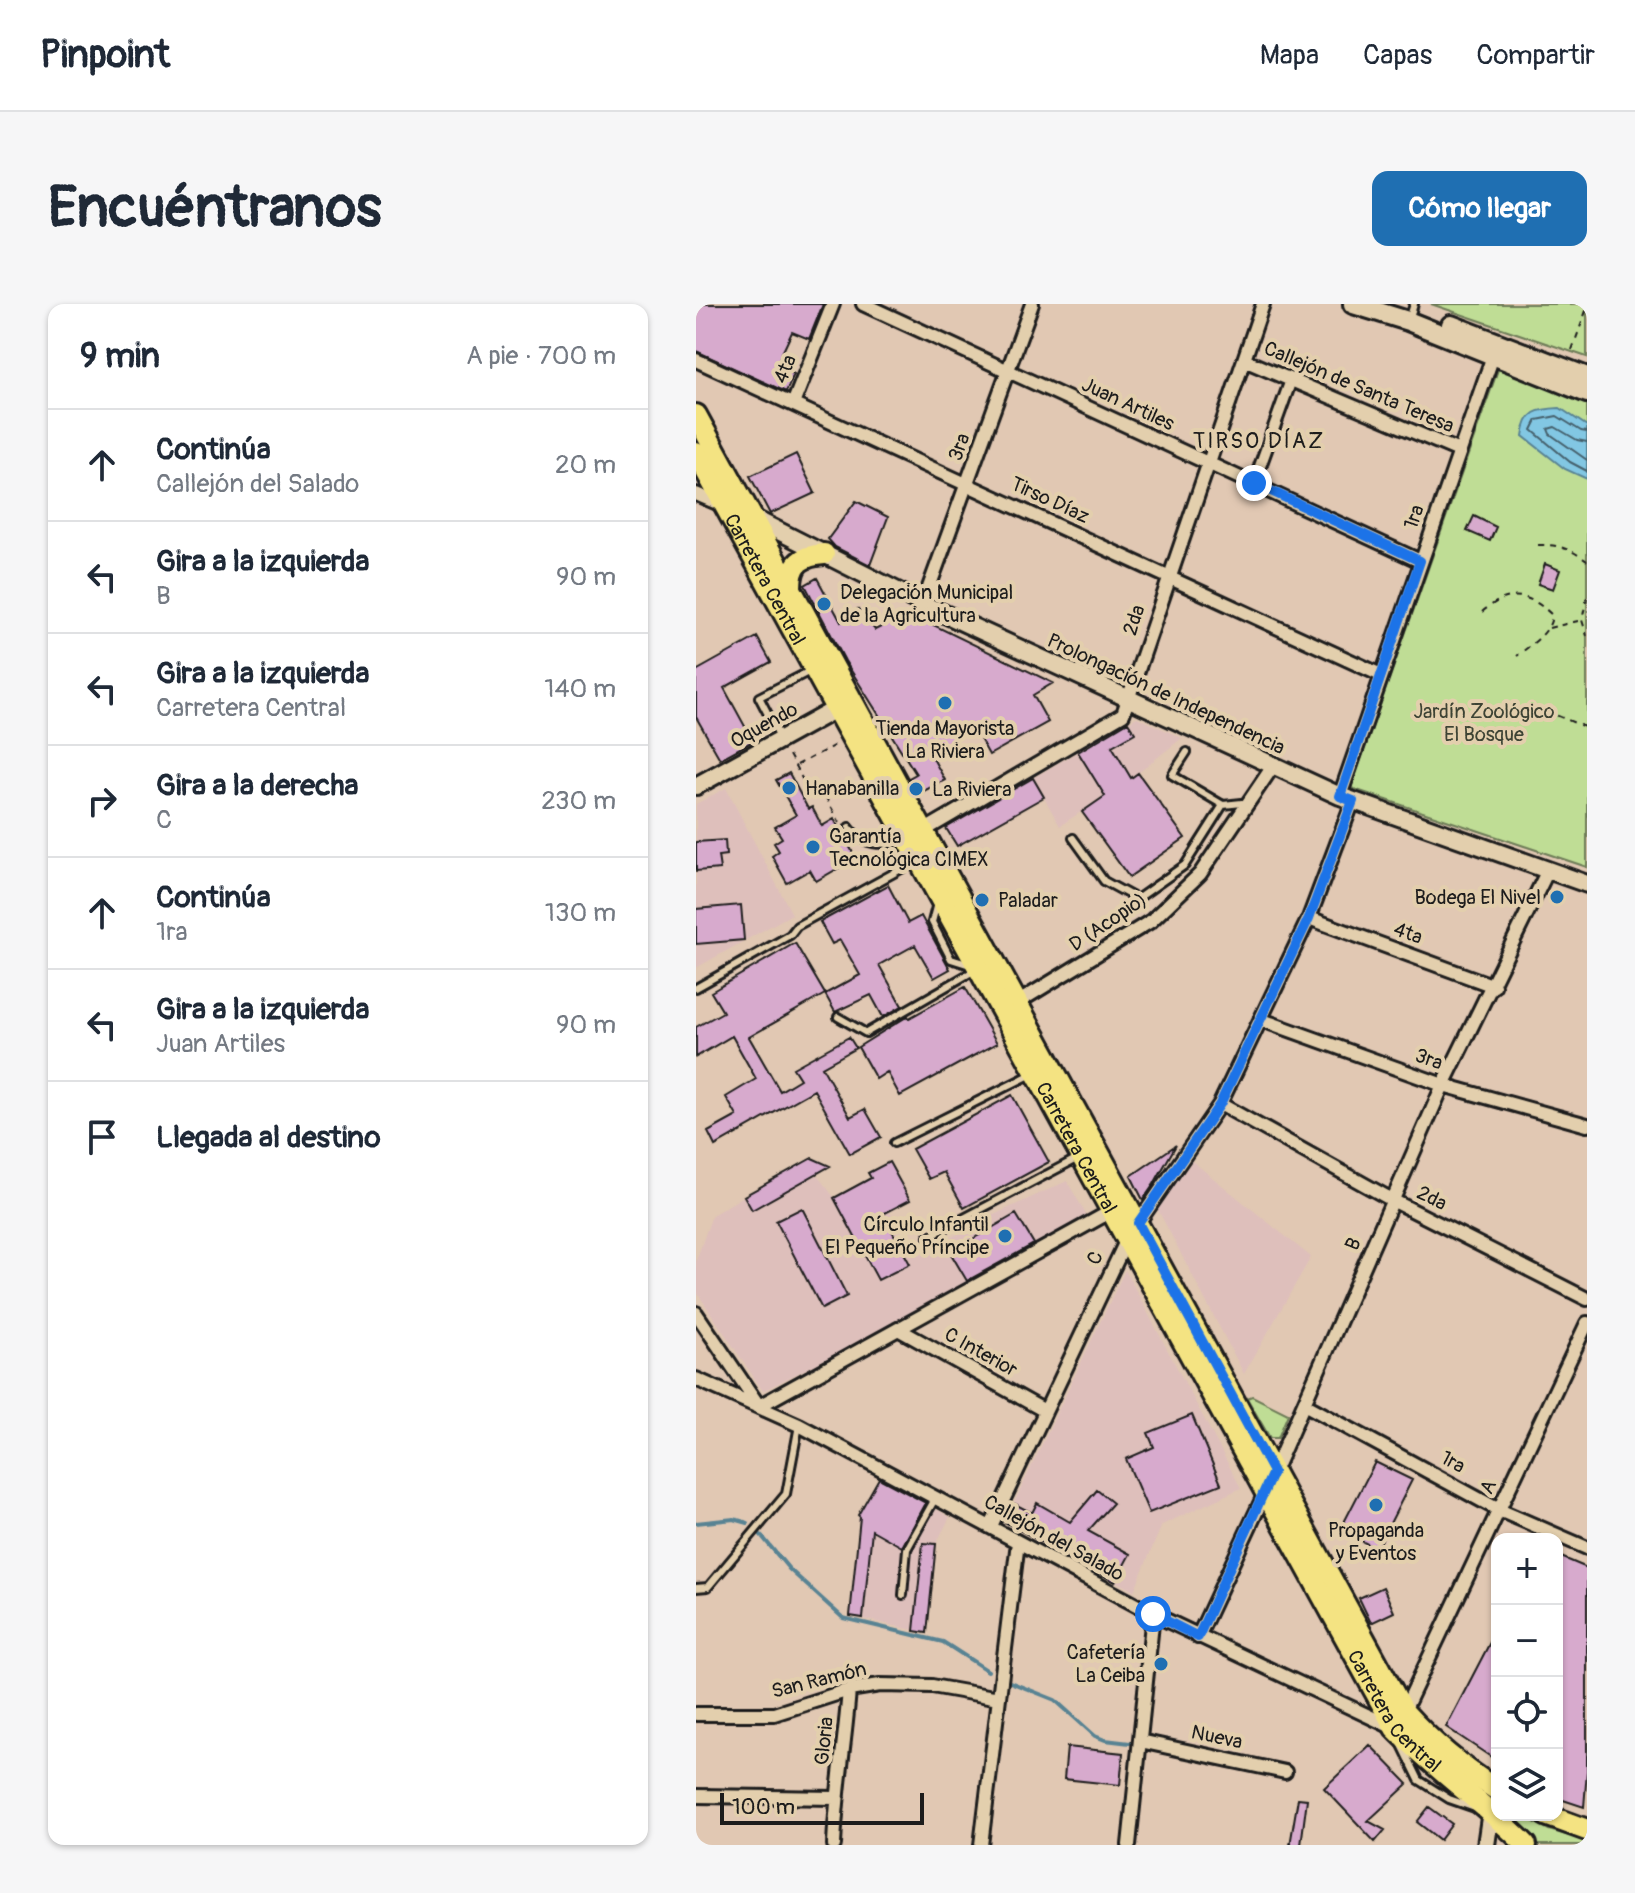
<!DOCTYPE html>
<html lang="es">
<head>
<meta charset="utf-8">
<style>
  body { margin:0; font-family:Pangolin,sans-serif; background:#f6f6f7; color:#1f2937 }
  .controls { position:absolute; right:24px; bottom:24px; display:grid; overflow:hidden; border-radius:16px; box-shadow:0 2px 6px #0004 }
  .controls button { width:72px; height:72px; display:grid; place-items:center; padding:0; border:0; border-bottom:2px solid #e0e1e3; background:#fff; color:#1f2937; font:40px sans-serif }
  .scale { position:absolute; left:24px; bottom:20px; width:204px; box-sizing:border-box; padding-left:8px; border:4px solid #1c1c1c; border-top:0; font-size:22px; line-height:28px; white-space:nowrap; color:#1c1c1c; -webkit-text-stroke:6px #e3cfad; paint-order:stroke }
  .stop { position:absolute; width:24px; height:24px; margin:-18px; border:6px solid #1a73e8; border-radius:50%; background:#fff }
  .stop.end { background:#1a73e8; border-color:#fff; box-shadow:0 2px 8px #0008 }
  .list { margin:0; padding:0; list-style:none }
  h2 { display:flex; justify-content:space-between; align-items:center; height:104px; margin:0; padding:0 32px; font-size:34px }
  h2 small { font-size:26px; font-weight:400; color:#747a83 }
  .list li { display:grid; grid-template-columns:52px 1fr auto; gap:24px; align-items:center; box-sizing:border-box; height:112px; padding:0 32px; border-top:2px solid #e0e1e3 }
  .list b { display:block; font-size:30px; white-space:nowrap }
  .list p { margin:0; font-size:26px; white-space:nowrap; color:#747a83 }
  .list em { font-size:26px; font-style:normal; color:#747a83 }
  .icon { flex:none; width:44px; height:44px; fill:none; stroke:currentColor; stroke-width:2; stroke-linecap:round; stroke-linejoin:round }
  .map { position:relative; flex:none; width:891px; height:1541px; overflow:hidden; border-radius:16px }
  header { display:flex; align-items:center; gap:48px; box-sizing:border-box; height:112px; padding:0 40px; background:#fff; border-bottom:2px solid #e0e1e3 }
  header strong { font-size:38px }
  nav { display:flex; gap:44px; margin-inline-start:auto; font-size:28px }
  .intro { display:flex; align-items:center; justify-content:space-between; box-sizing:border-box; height:192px; padding:0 48px }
  h1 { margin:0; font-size:56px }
  .button { padding:20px 36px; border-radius:16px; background:#1f6fb2; color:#fff; font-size:28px; font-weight:700 }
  main { display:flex; gap:48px; padding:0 48px }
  aside { flex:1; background:#fff; border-radius:16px; box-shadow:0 2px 6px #0004 }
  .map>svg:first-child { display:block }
</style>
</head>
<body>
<header>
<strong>Pinpoint</strong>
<nav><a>Mapa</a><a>Capas</a><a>Compartir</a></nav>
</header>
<div class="intro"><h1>Encuéntranos</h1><a class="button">Cómo llegar</a></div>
<main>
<aside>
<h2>9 min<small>A pie · 700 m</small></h2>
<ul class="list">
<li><svg class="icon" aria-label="ahead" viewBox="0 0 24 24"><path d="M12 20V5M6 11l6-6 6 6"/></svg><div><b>Continúa</b><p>Callejón del Salado</p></div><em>20 m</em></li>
<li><svg class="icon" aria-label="left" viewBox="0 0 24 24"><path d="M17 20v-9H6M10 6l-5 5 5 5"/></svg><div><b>Gira a la izquierda</b><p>B</p></div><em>90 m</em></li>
<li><svg class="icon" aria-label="left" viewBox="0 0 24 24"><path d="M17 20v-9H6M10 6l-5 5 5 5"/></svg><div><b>Gira a la izquierda</b><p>Carretera Central</p></div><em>140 m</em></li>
<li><svg class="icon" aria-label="right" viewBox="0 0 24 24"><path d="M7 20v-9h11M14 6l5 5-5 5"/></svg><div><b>Gira a la derecha</b><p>C</p></div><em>230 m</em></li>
<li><svg class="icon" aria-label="ahead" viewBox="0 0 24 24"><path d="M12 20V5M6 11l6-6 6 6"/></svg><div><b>Continúa</b><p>1ra</p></div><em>130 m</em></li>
<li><svg class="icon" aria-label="left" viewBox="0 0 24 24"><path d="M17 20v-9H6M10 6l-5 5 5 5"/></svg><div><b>Gira a la izquierda</b><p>Juan Artiles</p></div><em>90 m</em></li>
<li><svg class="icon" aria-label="arrive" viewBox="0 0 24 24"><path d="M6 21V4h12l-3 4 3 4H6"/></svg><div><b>Llegada al destino</b></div></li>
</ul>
</aside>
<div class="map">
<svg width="891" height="1541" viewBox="0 0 891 1541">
  <rect width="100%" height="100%" fill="#e1c8b3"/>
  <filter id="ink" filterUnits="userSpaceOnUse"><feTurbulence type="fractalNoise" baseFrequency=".0125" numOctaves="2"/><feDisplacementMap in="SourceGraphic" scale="16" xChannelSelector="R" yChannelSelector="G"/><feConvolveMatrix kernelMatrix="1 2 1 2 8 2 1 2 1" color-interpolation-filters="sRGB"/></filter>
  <g filter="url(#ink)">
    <path fill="#debfbb" d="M441 413 486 434 442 469 364 522 337 474Z
      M30 484 96 610 0 664V500Z
      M496 857 615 953 548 1070 461 904Z
      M120 870 138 893 175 874 209 936 225 950 291 914 371 877 392 914 252 993 67 1087 0 987V957L16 911 48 892 56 905Z
      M429 966 545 1184 466 1221 438 1287 309 1218Z
      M184 1173 254 1213 240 1240 231 1329 154 1312 163 1224 162 1211Z"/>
    <path fill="#bfdd95" stroke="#6e7c58" stroke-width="2" d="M735 0H891V53Z
      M804 60 891 97V563L655 484Z
      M556 1092 592 1110 582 1134H574L551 1094Z
      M829 1513 853 1526 891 1537V1541H843L818 1516Z"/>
    <path fill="#82c7e3" stroke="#598393" stroke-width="2" d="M864 104 891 122V175L869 165 827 132C830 107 841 105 864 104Z"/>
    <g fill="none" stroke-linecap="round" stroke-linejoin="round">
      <path stroke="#45606c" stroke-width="2" d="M891 128 885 127 861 112 841 116 836 126 874 158 891 167
        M891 138 881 136 859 123 852 125 854 130 891 156"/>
      <path stroke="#598393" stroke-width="4" d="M0 1219 38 1215 52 1219
        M65 1231 93 1265 147 1314 247 1338 292 1367
        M314 1378 359 1396 399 1432 409 1436 434 1439"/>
    </g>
    <path fill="#d7aacd" stroke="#1c1c1c" stroke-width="2" d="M0 0H127L113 35 96 28 80 62 98 70 90 88 0 47Z
      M100 150 119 189 74 210 54 172Z
      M160 197 192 213 174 261 139 243 132 235Z
      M778 212 800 223 794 237 771 227Z
      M849 260 864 266 857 285 842 280Z
      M121 274 145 318 162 305 179 326 213 309 357 379 337 391 352 418 293 451 278 424 234 449 249 476 222 490 213 474 220 470 149 357 109 281Z
      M61 333 75 358 28 384 57 437 24 455 0 413V367Z
      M432 418 439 429 416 442 435 474 442 469 489 534 433 573 386 508 409 492 382 448Z
      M93 469 112 505 116 503 126 522 138 515 160 554 120 577 114 566 91 579 76 552 83 547 78 539 86 534 79 523 100 511 80 476Z
      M337 474 348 493 261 542 250 524Z
      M29 536 30 551 22 552 24 565 0 567V538Z
      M192 581 212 619 225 612 254 665 238 674 219 641 183 661 206 702 187 713 175 691 139 708 129 690 164 671 144 636 136 640 124 618Z
      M45 601 48 636 0 640V605Z
      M99 639 129 690 53 733 84 787 104 775 97 764 153 733 160 744 126 763 154 813 169 805 185 833 154 850 118 786 19 842 12 828 41 812 30 793 60 775 36 732 0 753V723L27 708 15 688Z
      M269 683 301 739 204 792 191 768 180 775 162 743 212 712 213 714Z
      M316 791 353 858 268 904 248 868 233 875 216 845Z
      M480 841 458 880 447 896 435 872Z
      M116 854 134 862 56 906 48 892Z
      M193 858 214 896 187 910 214 960 182 976 138 894 175 874 172 869Z
      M106 904 151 992 126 1005 80 917Z
      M320 910 338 940 271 977 254 948Z
      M496 1111 525 1180 453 1209 430 1155 458 1143 452 1129Z
      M679 1158 716 1176 681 1245 644 1226Z
      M183 1174 230 1199 206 1243 176 1226 167 1314 154 1312 164 1213 162 1211Z
      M401 1186 417 1199 392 1227 434 1250 419 1278 309 1218 319 1200 336 1209 341 1199 374 1218Z
      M227 1239 240 1240 231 1329 218 1327Z
      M865 1253 891 1264V1467L888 1503 861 1494V1262Z
      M687 1283 698 1308 675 1319 663 1294Z
      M801 1325V1457L750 1423Z
      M674 1441 712 1480 672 1517 689 1526 679 1538 628 1484Z
      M371 1443 427 1449 424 1481 368 1475Z
      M602 1494 611 1495 605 1541H594Z
      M733 1503 756 1520 744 1536 721 1518Z"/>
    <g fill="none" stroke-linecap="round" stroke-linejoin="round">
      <g stroke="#1c1c1c" stroke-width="12">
        <path id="service" d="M713 16 718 0
          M85 435 63 393 114 367
          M527 501 546 499 550 501
          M153 523C166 542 186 542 207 537
          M377 534 408 577 441 595 489 561 527 501 476 471 491 448
          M241 599 236 618 255 655 274 661
          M0 684 94 631 101 622 218 558
          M142 713 170 729 281 665
          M198 839 338 769
          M232 933 382 854
          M0 1284 12 1283 90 1190 103 1121
          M207 1291 211 1245 240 1193
          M705 1439 723 1476 753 1495 779 1504"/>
      </g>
      <g stroke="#1c1c1c" stroke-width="16">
        <path id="pedestrian" d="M558 179 595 76"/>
      </g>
      <g stroke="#1c1c1c" stroke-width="18">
        <path id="minor" d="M167 0 724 257
          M0 56 685 371
          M548 56 763 147
          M97 100 137 0
          M0 190 26 201
          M227 300 336 0
          M644 492 799 46
          M224 529 427 410 567 0
          M613 614 798 682
          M316 702 455 617 504 570 577 462
          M566 716 747 781 891 821
          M524 800 698 897 891 995
          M0 1009 63 1102 421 904
          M202 1025 349 1107
          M0 1075 103 1121 457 1310 698 1424
          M608 1100 803 1206 891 1244
          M577 1170 747 781 852 566
          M295 1222 431 935 524 800 613 614 657 497
          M502 1333 570 1187
          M707 1409 891 1019
          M0 1410H78L153 1386 184 1381 236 1382 303 1394
          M444 1437 589 1468
          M0 1492 140 1494
          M138 1541C140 1489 149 1438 153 1386
          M285 1541 322 1238
          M433 1541 457 1310"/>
      </g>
      <g stroke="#1c1c1c" stroke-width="22">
        <path id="tertiary" d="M57 214 227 300 644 492 891 580
          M0 482 149 400
          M790 1541 795 1507"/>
      </g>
      <g stroke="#1c1c1c" stroke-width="24">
        <path id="secondary" d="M657 0 712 17 891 89
          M755 21 891 73"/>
      </g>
      <g stroke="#1c1c1c" stroke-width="26">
        <g id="primary">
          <path d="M0 111 708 1408C737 1440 764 1462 801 1486"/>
          <path id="s1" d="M0 149 699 1424C740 1466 788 1499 830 1541"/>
          <path d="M91 286 95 283C95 259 105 252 128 250"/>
          <path d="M850 1511 891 1526"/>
        </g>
      </g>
      <path stroke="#1c1c1c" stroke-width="2" stroke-dasharray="6 6" stroke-linecap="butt" d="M876 46 891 4
        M842 241C862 240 875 245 891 257
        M891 293 886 316 891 332
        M786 308C811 287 831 287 856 311 855 329 834 341 821 352
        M853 324 886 316
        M850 407 891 424
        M93 451 114 489 129 492 144 519
        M101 461 141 440"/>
      <use href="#service" stroke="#e3cfad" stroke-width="6"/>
      <use href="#pedestrian" stroke="#e3cfad" stroke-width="10"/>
      <use href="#minor" stroke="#e3cfad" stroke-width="12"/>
      <use href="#tertiary" stroke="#e3cfad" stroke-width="16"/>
      <use href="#secondary" stroke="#e3cfad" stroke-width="18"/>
      <use href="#primary" stroke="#f4e382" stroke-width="20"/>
    </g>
  </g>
  <g fill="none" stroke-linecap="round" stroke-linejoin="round" filter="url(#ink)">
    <path stroke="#1a73e8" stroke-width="10" d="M457 1310 502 1333 577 1168 442 919 524 800 613 614 657 497 644 492 724 257 558 179"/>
  </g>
  <g fill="#1f6fb2" stroke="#e3cfad" stroke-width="3">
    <circle cx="128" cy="300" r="8"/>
    <circle cx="249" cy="399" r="8"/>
    <circle cx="93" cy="484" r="8"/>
    <circle cx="220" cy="485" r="8"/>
    <circle cx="117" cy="543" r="8"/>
    <circle cx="861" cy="593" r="8"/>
    <circle cx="286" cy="596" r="8"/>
    <circle cx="309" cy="932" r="8"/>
    <circle cx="680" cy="1201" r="8"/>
    <circle cx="465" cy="1360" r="8"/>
  </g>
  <g text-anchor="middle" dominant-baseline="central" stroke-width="8" stroke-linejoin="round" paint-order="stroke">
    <g font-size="20" fill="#1c1c1c" stroke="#e3cfad">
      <text transform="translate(89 65) rotate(-68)">4ta</text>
      <text transform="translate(663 83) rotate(23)">Callejón de Santa Teresa</text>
      <text transform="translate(432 100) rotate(25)">Juan Artiles</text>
      <text transform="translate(263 143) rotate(-70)">3ra</text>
      <text transform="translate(354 196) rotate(25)">Tirso Díaz</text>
      <text transform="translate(718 213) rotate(-70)">1ra</text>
      <text stroke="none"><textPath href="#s1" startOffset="144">Carretera Central</textPath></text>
      <text transform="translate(438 316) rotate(-71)">2da</text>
      <text transform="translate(470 390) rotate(25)">Prolongación de Independencia</text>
      <text transform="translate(68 421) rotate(-29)">Oquendo</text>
      <text transform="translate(412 618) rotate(-34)">D (Acopio)</text>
      <text transform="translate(712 629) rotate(20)">4ta</text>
      <text transform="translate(733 755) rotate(20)">3ra</text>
      <text stroke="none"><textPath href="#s1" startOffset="792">Carretera Central</textPath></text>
      <text transform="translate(736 894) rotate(27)">2da</text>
      <text transform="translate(657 940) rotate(-66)">B</text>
      <text transform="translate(399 954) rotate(-65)">C</text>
      <text transform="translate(285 1048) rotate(29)">C Interior</text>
      <text transform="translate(757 1158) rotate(29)">1ra</text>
      <text transform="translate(792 1183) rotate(-65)">A</text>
      <text transform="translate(358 1234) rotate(29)">Callejón del Salado</text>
      <text transform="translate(123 1376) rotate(-14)">San Ramón</text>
      <text stroke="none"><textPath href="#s1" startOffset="1440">Carretera Central</textPath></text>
      <text transform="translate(521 1433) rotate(12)">Nueva</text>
      <text transform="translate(128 1437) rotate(-84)">Gloria</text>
    </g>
    <g font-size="20" fill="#1c1c1c" stroke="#e3cfad" text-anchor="start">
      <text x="144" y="288">Delegación Municipal<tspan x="144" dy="23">de la Agricultura</tspan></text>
      <text x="249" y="424" text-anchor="middle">Tienda Mayorista<tspan x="249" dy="23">La Riviera</tspan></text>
      <text x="109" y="484">Hanabanilla</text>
      <text x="236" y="485">La Riviera</text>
      <text x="133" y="532">Garantía<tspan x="133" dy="23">Tecnológica CIMEX</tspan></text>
      <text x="845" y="593" text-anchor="end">Bodega El Nivel</text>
      <text x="302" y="596">Paladar</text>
      <text x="293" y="920" text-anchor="end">Círculo Infantil<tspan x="293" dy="23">El Pequeño Príncipe</tspan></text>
      <text x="680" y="1226" text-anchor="middle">Propaganda<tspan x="680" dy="23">y Eventos</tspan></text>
      <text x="449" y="1348" text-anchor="end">Cafetería<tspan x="449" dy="23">La Ceiba</tspan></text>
    </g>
    <g font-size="20" fill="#3d4334" stroke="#e3cfad">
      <text x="788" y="407">Jardín Zoológico<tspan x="788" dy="23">El Bosque</tspan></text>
    </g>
    <g font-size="22" letter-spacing="2" fill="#1c1c1c" stroke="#e3cfad">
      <text x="563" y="137">TIRSO DÍAZ</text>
    </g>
  </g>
</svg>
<div class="controls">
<button>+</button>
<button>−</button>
<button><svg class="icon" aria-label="locate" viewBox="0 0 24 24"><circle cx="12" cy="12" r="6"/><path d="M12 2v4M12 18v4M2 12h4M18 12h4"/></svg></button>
<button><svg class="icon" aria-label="layers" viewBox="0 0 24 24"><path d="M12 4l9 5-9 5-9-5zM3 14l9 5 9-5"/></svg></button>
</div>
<div class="scale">100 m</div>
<div class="stop" style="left:457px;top:1310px"></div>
<div class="stop end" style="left:558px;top:179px"></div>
</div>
</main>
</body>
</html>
